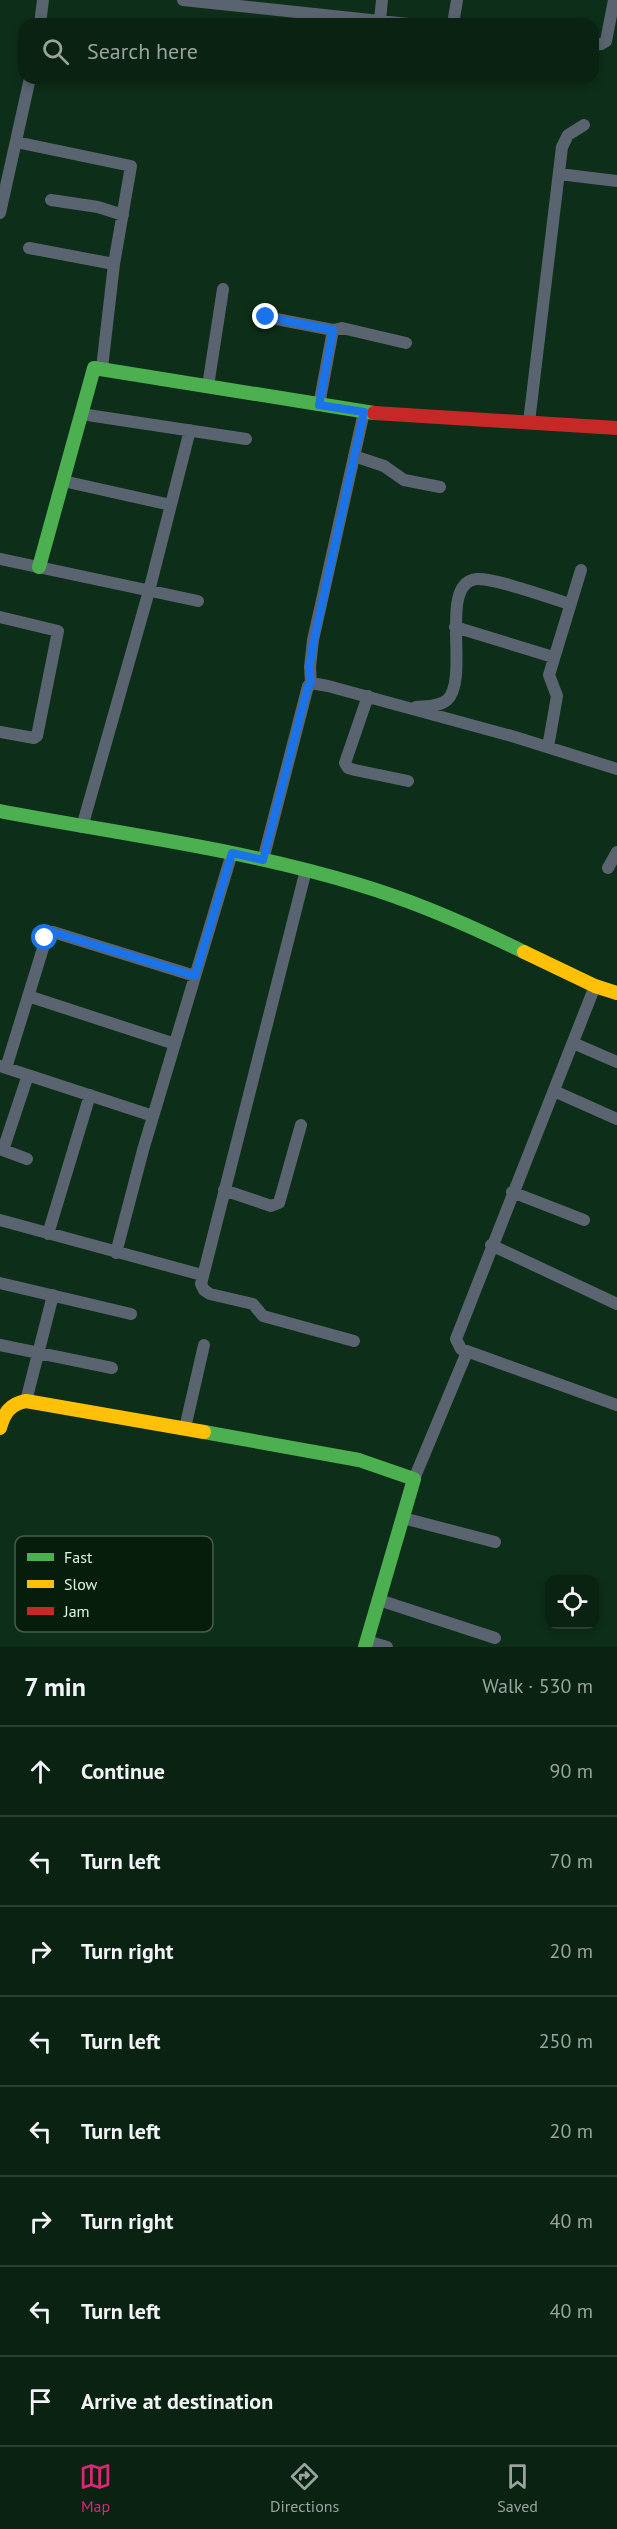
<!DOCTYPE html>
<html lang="en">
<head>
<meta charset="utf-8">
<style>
  body { margin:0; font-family:"PT Sans",sans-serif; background:#132a1b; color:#f1f3f6 }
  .controls { position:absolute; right:18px; bottom:18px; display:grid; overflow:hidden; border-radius:12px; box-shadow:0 3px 9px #0003 }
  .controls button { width:54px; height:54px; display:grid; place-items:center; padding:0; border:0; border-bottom:2px solid #2a3f32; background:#0a2212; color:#f1f3f6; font:30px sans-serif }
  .stop { position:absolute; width:18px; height:18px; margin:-14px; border:4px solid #1a73e8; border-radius:50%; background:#fff }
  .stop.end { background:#1a73e8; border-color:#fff; box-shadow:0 2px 6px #0008 }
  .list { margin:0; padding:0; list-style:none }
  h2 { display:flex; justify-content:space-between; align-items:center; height:78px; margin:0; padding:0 24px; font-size:26px }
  h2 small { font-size:20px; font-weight:400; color:#99a49f }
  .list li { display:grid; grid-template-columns:39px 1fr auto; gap:18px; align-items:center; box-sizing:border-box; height:90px; padding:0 24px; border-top:2px solid #2a3f32 }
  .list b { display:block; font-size:22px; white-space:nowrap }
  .list em { font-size:20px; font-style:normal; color:#99a49f }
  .icon { flex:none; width:33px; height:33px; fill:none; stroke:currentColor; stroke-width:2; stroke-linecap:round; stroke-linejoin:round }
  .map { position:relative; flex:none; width:617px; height:1647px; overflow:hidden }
  .search { position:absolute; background:#0a2212; box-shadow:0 3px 9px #0003; left:18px; right:18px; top:18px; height:66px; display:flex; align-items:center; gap:15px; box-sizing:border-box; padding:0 21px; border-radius:18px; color:#99a49f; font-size:22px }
  .sheet { height:798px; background:#0a2212 }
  nav { display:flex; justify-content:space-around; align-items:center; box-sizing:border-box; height:84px; border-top:2px solid #2a3f32; background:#0a2212; font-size:16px; color:#99a49f }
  nav a { display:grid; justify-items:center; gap:3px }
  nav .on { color:#db2777 }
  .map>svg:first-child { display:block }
</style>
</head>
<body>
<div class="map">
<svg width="617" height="1647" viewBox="0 0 617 1647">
  <rect width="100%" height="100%" fill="#0d2e18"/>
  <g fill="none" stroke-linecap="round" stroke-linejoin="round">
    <path stroke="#5a6470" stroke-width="12" d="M183 0 408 24
      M380 20 382 0
      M40 24 43 0
      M453 24 457 0
      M593 45 601 44 606 41 614 0
      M16 142 131 166 114 264 102 368
      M559 174 617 181
      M51 200 98 207 123 215
      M0 213 30 78
      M29 248 114 264
      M266 317 333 330
      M208 386 223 289
      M319 405 333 330 342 328 406 343
      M81 414 246 439
      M529 422 562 147 568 135 584 125
      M354 456 384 466 404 480 440 487
      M63 481 171 505
      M1 559 198 601
      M0 617 58 631 37 736 34 738 0 732
      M455 627 553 657
      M311 683 310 667 313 640 364 412
      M368 696 345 763 348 768 355 770 408 781
      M416 707C425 706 439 707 447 700 471 678 437 582 477 579 496 578 549 598 570 604
      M548 747 557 696 549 675 581 570
      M82 827 149 591 190 430
      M263 860 308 686 311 683 328 686 515 737 617 769
      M608 868 617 852
      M306 870 201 1284 204 1290 210 1294 253 1304 263 1316 354 1341
      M595 986 456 1339 461 1349 617 1405
      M28 996 175 1044
      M573 1043 617 1062
      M0 1066 153 1116
      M6 1068 48 932H53L195 976
      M554 1091 617 1119
      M0 1149 27 1159
      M3 1150 28 1075
      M224 1190 271 1206 279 1203 301 1125
      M512 1192 584 1220
      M0 1220 202 1275
      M48 1234 90 1095
      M491 1245 617 1304
      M116 1253 143 1150 232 853
      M0 1283 131 1314
      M0 1345 112 1368
      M26 1401 53 1295
      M185 1428 204 1345
      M414 1479 467 1352
      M403 1518 495 1542
      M379 1600 495 1638
      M367 1641 387 1647"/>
    <path stroke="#4caf50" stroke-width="14" d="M39 567 94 368 374 413
      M0 811C120 834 243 849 360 885 417 902 471 926 524 952
      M204 1432 359 1460 414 1479 365 1647"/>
    <path stroke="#ffc107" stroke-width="14" d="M524 952 595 986 617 993
      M0 1428C4 1413 10 1404 26 1401L204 1432"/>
    <path stroke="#c62828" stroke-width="14" d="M374 413 617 428"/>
  </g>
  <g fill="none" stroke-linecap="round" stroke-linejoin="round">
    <path stroke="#1a73e8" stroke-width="8" d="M45 938 48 932H53L195 976 232 853 263 860 308 686 311 683 309 667 314 640 364 412 319 405 333 330 266 317"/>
  </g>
  <rect x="15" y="1536" width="198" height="96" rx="9" fill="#071d0c" stroke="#475e4b" stroke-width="1.5"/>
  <rect x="27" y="1553" width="27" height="8" fill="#4caf50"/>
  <rect x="27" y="1580" width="27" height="8" fill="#ffc107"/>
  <rect x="27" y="1607" width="27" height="8" fill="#c62828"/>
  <g font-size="16" fill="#dbf7de">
    <text x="64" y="1563">Fast</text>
    <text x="64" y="1590">Slow</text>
    <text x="64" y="1617">Jam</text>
  </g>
</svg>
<div class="controls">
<button><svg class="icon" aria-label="locate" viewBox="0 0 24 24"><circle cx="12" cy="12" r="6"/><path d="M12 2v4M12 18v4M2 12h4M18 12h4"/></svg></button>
</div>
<div class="stop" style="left:45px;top:938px"></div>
<div class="stop end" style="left:266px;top:317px"></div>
<div class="search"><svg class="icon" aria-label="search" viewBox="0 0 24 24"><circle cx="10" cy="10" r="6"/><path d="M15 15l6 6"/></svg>Search here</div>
</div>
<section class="sheet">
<h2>7 min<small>Walk · 530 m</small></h2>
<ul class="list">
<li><svg class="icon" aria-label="ahead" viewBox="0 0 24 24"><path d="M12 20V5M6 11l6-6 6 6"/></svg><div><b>Continue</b></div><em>90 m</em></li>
<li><svg class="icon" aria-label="left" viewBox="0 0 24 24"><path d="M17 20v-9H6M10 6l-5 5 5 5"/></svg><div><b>Turn left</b></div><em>70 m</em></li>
<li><svg class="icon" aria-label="right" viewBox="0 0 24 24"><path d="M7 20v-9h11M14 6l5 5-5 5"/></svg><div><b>Turn right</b></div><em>20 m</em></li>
<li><svg class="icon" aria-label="left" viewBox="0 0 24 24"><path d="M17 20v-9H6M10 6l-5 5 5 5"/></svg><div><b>Turn left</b></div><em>250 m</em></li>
<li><svg class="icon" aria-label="left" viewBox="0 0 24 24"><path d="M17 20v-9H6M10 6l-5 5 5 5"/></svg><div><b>Turn left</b></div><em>20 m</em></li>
<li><svg class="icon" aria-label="right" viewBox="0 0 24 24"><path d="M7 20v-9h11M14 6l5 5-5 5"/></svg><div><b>Turn right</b></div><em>40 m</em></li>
<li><svg class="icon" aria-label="left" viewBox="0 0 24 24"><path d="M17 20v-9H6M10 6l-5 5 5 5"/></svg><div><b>Turn left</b></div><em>40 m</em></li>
<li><svg class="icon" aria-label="arrive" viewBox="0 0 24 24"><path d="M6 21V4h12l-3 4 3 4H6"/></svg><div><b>Arrive at destination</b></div></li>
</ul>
</section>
<nav>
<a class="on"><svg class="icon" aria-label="map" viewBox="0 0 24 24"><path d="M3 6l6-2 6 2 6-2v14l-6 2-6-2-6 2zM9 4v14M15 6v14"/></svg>Map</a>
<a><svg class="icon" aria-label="directions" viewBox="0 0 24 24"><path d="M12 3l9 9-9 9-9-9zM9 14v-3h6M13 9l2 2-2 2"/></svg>Directions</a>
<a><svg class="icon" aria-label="saved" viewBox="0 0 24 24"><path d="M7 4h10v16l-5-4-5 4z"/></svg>Saved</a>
</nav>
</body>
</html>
